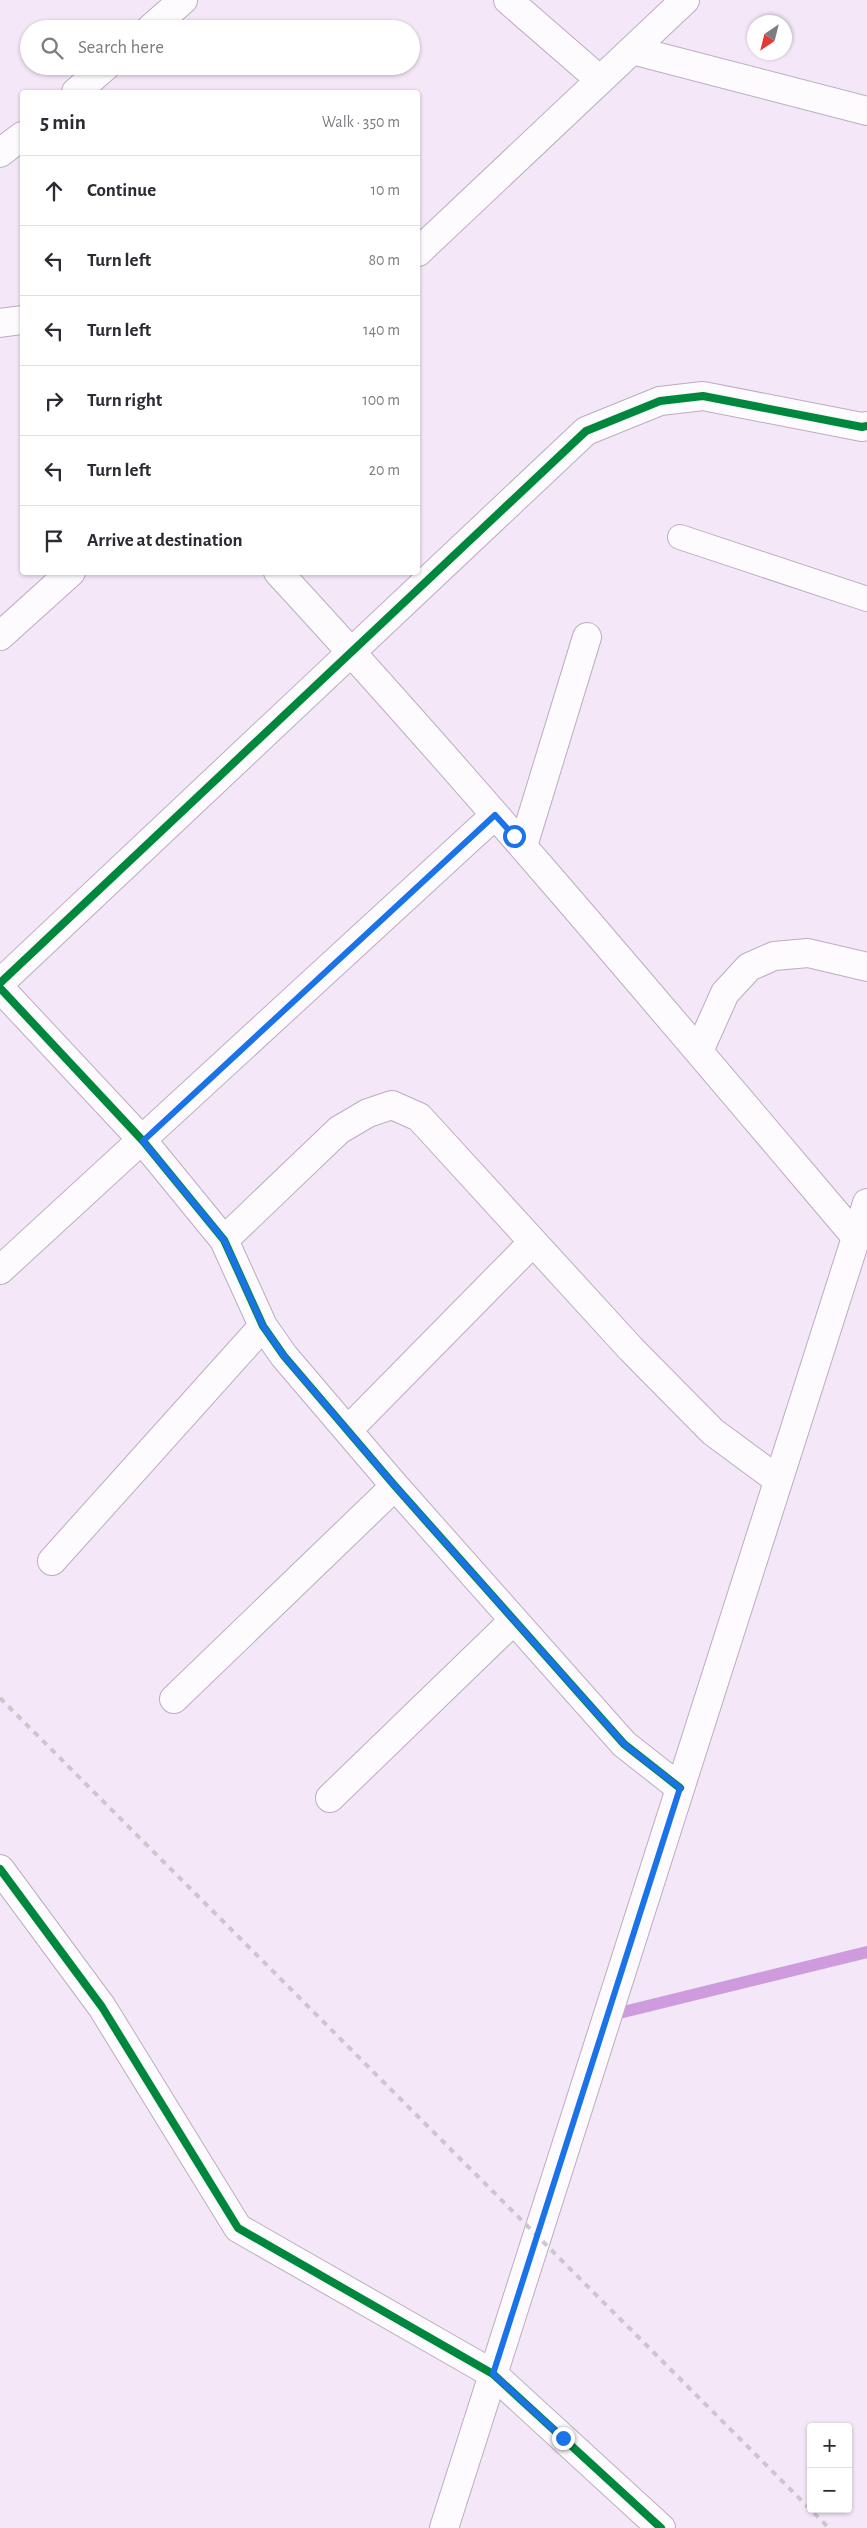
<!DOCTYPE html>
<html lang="en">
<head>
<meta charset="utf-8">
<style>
  body { margin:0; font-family:"Alegreya Sans",sans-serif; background:#f7f7f7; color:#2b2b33 }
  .controls { position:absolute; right:15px; bottom:15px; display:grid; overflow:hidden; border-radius:5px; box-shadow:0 1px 4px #0004 }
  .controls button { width:45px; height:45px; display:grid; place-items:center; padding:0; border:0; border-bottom:1px solid #e1e1e2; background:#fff; color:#2b2b33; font:25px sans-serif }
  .compass { position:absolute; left:747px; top:15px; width:45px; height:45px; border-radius:50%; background:#fff; box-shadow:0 1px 4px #0004; rotate:215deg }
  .stop { position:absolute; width:15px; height:15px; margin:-11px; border:4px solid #1a73e8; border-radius:50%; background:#fff }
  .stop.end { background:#1a73e8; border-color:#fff; box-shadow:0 1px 5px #0008 }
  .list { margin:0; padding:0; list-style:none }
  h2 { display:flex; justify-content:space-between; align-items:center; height:65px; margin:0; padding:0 20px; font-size:21px }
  h2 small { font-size:16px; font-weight:400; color:#7c7c81 }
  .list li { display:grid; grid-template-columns:32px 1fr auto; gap:15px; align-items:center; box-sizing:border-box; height:70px; padding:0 20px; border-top:1px solid #e1e1e2 }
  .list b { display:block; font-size:19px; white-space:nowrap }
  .list em { font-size:16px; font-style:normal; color:#7c7c81 }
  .icon { flex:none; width:28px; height:28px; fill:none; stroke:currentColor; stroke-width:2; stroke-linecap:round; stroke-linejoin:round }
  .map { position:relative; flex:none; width:867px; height:2528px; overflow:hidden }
  .search { position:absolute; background:#fff; box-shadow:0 1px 4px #0004; left:20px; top:20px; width:400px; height:55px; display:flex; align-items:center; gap:12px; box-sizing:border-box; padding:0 18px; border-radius:28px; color:#7c7c81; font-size:19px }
  .panel { position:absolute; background:#fff; box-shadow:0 1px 4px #0004; left:20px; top:90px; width:400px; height:485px; border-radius:5px }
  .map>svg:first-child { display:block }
</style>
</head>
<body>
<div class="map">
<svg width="867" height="2528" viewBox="0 0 867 2528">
  <rect width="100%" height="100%" fill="#f3e7f8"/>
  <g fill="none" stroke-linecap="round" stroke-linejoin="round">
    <path stroke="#cd9bde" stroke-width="12" d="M607 2016 867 1952"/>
    <g stroke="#bcadc1" stroke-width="26">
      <path id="service" d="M680 537 867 599"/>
    </g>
    <g stroke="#bcadc1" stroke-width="30">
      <path id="minor" d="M508 0 600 80
        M150 29 183 0
        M632 50 867 111
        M76 92 106 66
        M0 153 22 136
        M418 252 685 0
        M0 323 22 320
        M278 572C477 788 666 1013 856 1237
        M0 636 71 572
        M523 846 587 637
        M0 983 586 431 660 401 703 396 862 427 867 426
        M0 988 143 1141 224 1240 263 1326 284 1356 395 1486 624 1744 680 1788
        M699 1051 725 993 749 967 774 956 808 953 867 967
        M224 1240 339 1130 368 1113 392 1105 419 1117 631 1349 713 1432 778 1480
        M0 1270 495 815
        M348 1430 533 1242
        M52 1561 263 1326
        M174 1699 395 1486
        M330 1798 514 1620
        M0 1869 102 2007 238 2228 493 2374 661 2528"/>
    </g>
    <g stroke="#bcadc1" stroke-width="30">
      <path id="secondary" d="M444 2528 867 1203"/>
    </g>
    <use href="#service" stroke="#fdfbfe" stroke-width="24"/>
    <use href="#minor" stroke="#fdfbfe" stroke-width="28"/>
    <use href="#secondary" stroke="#fdfbfe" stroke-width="28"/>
    <path stroke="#cbc7cd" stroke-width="4" stroke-dasharray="6 6" stroke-linecap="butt" d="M0 1698 829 2528"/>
    <g stroke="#f7f7f7" stroke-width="11">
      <path id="cycleway" d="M0 983 586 431 660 401 703 396 862 427 867 426
        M0 988 143 1141 224 1240 263 1326 284 1356 395 1486 624 1744 680 1788
        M0 1869 102 2007 238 2228 493 2374 661 2528"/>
    </g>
    <use href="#cycleway" stroke="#00873e" stroke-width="8"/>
  </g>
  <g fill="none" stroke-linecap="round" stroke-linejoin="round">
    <path stroke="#1a73e8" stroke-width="6" d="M514 836 495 815 143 1141 224 1240 263 1326 284 1356 395 1486 624 1744 680 1788 493 2374 563 2438"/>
  </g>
</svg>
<div class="controls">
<button>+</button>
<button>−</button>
</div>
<svg class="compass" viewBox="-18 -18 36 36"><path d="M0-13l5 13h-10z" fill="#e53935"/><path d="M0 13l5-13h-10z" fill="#7c7c81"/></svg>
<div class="stop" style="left:514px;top:836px"></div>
<div class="stop end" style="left:563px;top:2438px"></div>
<div class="search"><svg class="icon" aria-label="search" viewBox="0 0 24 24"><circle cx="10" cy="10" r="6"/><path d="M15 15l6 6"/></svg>Search here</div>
<section class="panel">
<h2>5 min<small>Walk · 350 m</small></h2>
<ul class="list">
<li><svg class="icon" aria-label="ahead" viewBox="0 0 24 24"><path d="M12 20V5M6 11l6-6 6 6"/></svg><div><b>Continue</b></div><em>10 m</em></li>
<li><svg class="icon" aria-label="left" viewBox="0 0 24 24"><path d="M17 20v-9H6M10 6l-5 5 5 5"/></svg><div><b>Turn left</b></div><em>80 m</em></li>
<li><svg class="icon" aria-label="left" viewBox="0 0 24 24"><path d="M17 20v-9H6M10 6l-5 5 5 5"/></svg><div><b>Turn left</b></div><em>140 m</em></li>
<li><svg class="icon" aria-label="right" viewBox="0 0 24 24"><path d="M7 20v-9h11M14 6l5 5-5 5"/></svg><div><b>Turn right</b></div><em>100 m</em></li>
<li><svg class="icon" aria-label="left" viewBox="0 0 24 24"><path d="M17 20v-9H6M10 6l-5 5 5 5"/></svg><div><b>Turn left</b></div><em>20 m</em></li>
<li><svg class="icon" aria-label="arrive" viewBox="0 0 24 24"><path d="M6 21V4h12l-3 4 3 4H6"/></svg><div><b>Arrive at destination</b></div></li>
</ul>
</section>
</div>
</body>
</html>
